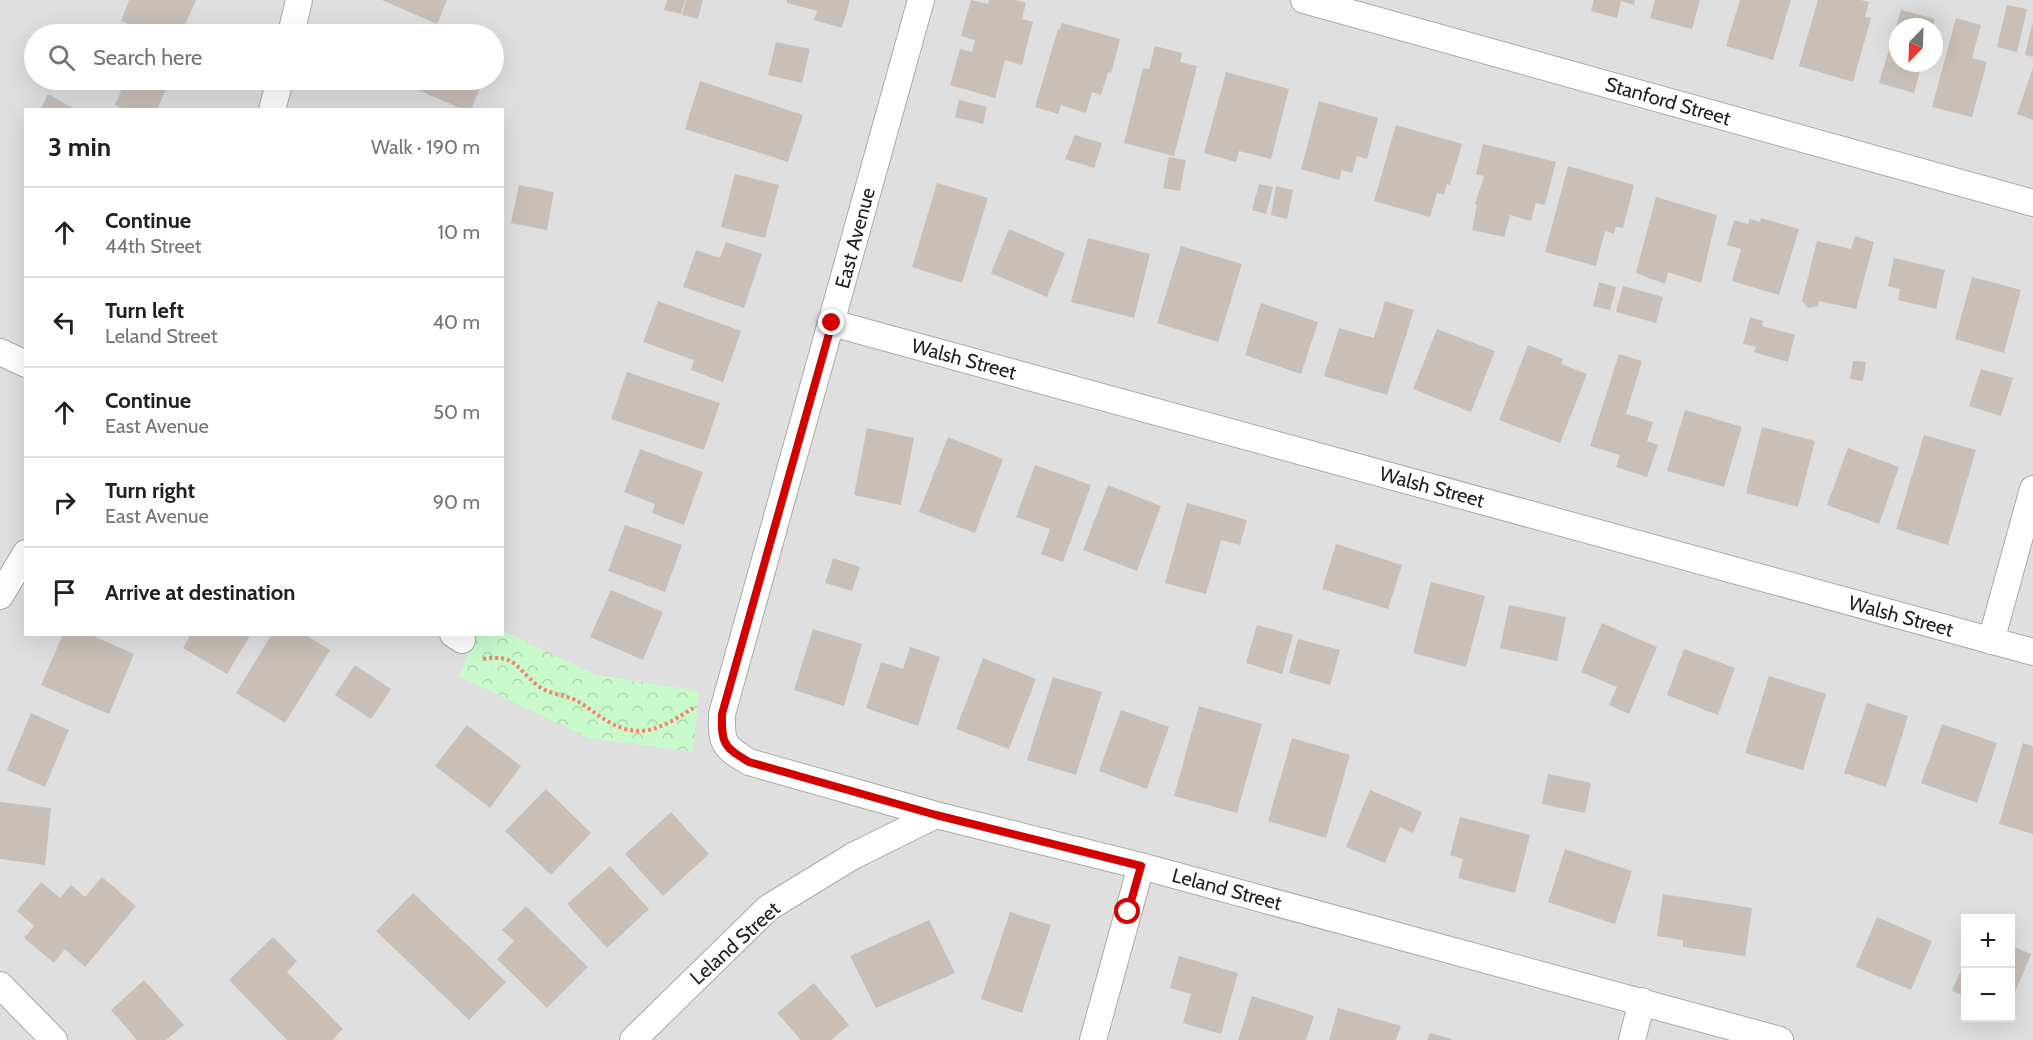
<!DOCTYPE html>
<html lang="en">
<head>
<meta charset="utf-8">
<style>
  body { margin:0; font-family:Cabin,sans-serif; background:#f6f6f6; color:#202124 }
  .controls { position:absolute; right:18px; bottom:18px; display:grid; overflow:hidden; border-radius:0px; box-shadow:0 6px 24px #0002 }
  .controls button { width:54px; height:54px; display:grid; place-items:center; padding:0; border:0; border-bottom:2px solid #e0e0e0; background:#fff; color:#202124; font:30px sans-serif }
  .compass { position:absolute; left:1889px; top:18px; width:54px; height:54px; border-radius:50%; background:#fff; box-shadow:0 6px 24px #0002; rotate:203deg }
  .stop { position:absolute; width:18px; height:18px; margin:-14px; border:4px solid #d40000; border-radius:50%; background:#fff }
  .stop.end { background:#d40000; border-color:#fff; box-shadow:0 2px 6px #0008 }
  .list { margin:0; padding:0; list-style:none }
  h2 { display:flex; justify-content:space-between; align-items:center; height:78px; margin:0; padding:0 24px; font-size:26px }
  h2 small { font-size:20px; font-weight:400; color:#757577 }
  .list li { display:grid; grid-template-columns:39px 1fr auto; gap:18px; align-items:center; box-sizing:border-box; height:90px; padding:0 24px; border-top:2px solid #e0e0e0 }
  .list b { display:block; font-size:22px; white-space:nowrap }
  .list p { margin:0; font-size:20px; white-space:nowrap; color:#757577 }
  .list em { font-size:20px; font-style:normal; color:#757577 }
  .icon { flex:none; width:33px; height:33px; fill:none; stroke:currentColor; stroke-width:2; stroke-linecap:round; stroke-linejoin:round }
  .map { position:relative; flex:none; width:2033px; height:1040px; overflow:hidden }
  .search { position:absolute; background:#fff; box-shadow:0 6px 24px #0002; left:24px; top:24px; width:480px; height:66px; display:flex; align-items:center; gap:15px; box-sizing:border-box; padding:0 21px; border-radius:33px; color:#757577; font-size:22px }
  .panel { position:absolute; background:#fff; box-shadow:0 6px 24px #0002; left:24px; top:108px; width:480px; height:528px; border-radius:0px }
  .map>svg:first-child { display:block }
</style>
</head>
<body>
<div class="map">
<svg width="2033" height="1040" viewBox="0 0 2033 1040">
  <defs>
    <pattern id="park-crowns" width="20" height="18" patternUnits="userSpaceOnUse" patternTransform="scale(1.5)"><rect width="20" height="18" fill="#c8facc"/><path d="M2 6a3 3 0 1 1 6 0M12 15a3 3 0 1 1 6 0" fill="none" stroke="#acd6af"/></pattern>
  </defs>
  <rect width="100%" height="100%" fill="#f2efe9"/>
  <path fill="#e0dfdf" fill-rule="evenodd" d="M0 0H2033V1040H0ZM1898 27H1934V63H1898ZM34 34H494V80H34ZM26 110H502V634H26ZM1966 918H2010V1018H1966Z"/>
  <path fill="url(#park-crowns)" d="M503 631 596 675 699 691 693 752 588 738 459 676 476 635 502 634Z"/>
  <path fill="#c7bfb8" d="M129 0H196L181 34H153L121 21Z
    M382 0H447L437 24Z
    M667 0H685L681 14 664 10Z
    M686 0H703L698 19 682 15Z
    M787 0H850L842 28 814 20 817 11 787 3Z
    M971 0 988 4 989 0H1015L1026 3 1022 19 1033 22 1022 65 1005 60 995 98 950 85 960 49 972 52 975 40 961 36Z
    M1594 0H1635L1634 5 1621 1 1617 18 1591 11Z
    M1655 0H1700L1692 29 1650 18Z
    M1740 0H1791L1773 60 1726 46Z
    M1818 0H1861L1869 2 1865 17 1871 18 1853 82 1799 66Z
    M2007 5 2027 9 2017 52 1997 47Z
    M1901 10 1935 19 1932 27H1898V63H1922L1914 93 1879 83Z
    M1956 18 1981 25 1972 58 1987 62 1972 117 1932 107Z
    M1062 23 1120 39 1111 73 1108 72 1101 95 1092 92 1086 113 1061 105 1058 114 1035 107 1058 29H1060Z
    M2032 25H2033V57L2025 55Z
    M776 42 810 49 802 83 768 75Z
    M1155 46 1182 53 1180 62 1197 66 1174 156 1124 143 1143 68 1149 69Z
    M2033 68V120L2017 114Z
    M1226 72 1289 89 1271 159 1239 151 1236 162 1204 153Z
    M126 80H170L157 110H126L115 105Z
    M403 80H483L471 110H465L401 83Z
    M700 81 803 115 788 162 685 129Z
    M48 94 76 110H40Z
    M959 100 987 107 983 124 955 117Z
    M1319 101 1378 118 1367 159 1357 156 1352 173 1342 170 1339 180 1301 169Z
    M1396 125 1462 144 1450 185 1447 184 1444 195 1437 193 1430 217 1374 201Z
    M1075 135 1102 143 1094 168 1065 159Z
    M1483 144 1556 162 1545 205 1536 203 1531 221 1510 215 1504 237 1472 230 1477 205 1475 204 1484 176 1476 174Z
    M1169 157 1186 160 1180 191 1163 188Z
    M1568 166 1634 185 1623 228 1616 227 1614 234 1605 231 1596 266 1545 252Z
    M735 174 779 185 765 238 721 227Z
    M937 183 988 198 962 283 912 267Z
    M1259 184 1273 187 1266 214 1252 210Z
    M519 185 554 192 547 230 511 223Z
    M1276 186 1293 190 1287 219 1271 215Z
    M1656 197 1717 215 1701 283 1668 272 1665 284 1636 273Z
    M1761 218 1799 229 1779 295 1732 281 1741 249 1727 245 1734 220 1748 224 1750 219 1760 222Z
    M1009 229 1065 253 1047 297 991 273Z
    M1855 236 1874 242 1856 309 1819 301 1818 306 1808 308 1802 301 1817 241 1851 249Z
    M1088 238 1150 254 1134 318 1071 302Z
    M726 242 762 254 744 308 683 287 696 250 720 258Z
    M1181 246 1242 264 1218 342 1157 323Z
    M1894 258 1945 270 1936 309 1898 300 1900 289 1888 286Z
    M1972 277 2021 290 2004 353 1955 339Z
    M1599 282 1616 287 1610 310 1593 306Z
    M1623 286 1663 297 1656 323 1616 312Z
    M658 301 741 331 723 382 691 370 694 360 643 342Z
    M1385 301 1414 310 1387 395 1324 376 1339 328 1374 338Z
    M1261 303 1318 322 1301 374 1245 355Z
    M1750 317 1763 321 1762 326 1795 335 1788 362 1754 352 1756 347 1743 344Z
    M1437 329 1495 351 1471 412 1413 389Z
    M1528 345 1563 359 1561 364 1587 374 1560 443 1499 420Z
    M1619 354 1642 361 1626 414 1653 422 1647 441 1658 445 1647 477 1616 467 1620 455 1590 446Z
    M1853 361 1866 362 1863 381 1850 379Z
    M1981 369 2013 378 2001 416 1969 406Z
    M627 372 720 403 704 450 611 419Z
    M1685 410 1742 427 1724 487 1667 471Z
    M1762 427 1815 441 1798 507 1746 493Z
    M867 428 914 438 901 505 854 495Z
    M1924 435 1976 450 1948 545 1896 529Z
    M948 437 1003 459 975 533 919 512Z
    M1848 448 1899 467 1879 524 1827 505Z
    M640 449 703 472 684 525 652 513 655 504 624 492Z
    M1035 465 1091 485 1063 562 1041 554 1050 529 1016 517Z
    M1108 485 1161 506 1137 571 1083 550Z
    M1187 503 1247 520 1240 545 1221 540 1206 594 1165 583Z
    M625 525 682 545 665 592 608 571Z
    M1336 544 1402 565 1388 609 1322 589Z
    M833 558 860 567 852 591 825 583Z
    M1431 582 1485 596 1466 667 1413 653Z
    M611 590 663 612 643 660 590 637Z
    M1509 605 1566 617 1557 661 1500 648Z
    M1602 623 1657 647 1629 714 1609 705 1617 687 1581 672Z
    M1257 625 1293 635 1282 674 1246 663Z
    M813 629 862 644 844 706 794 690Z
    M63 634H89L134 654 109 714 41 685Z
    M191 634H251L227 674 183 648Z
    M272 634H304L330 650 285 723 236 693Z
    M1298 639 1340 650 1330 685 1289 673Z
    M910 647 940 657 918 726 866 708 881 662 903 669Z
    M1684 649 1735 668 1718 715 1667 695Z
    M983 658 1036 679 1009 749 956 729Z
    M355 665 391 689 371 719 335 695Z
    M1769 676 1826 694 1803 770 1745 753Z
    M1053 677 1102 692 1076 775 1027 760Z
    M1867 703 1908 716 1886 787 1844 773Z
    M1199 706 1262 724 1237 813 1174 796Z
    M1121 710 1169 727 1147 789 1099 771Z
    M31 713 69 730 45 787 7 770Z
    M1942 724 1997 743 1977 803 1921 783Z
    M467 725 521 766 490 808 435 766Z
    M1292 738 1350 755 1326 838 1268 821Z
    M2023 743 2033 746V834L1999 824Z
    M1548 774 1591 783 1585 813 1542 804Z
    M546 789 591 833 551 875 505 831Z
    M1370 790 1422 812 1413 833 1400 827 1385 863 1346 847Z
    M0 802 51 808 45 865 0 859Z
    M671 812 709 854 663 896 625 854Z
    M1460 817 1530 835 1515 893 1458 878 1463 859 1450 855Z
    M1565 849 1632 871 1615 924 1548 902Z
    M610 866 649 909 607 948 567 904Z
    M102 877 136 906 85 967 65 949 54 963 24 938 34 926 17 911 41 882 60 898 71 885 85 897Z
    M413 893 506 982 469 1020 376 931Z
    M1663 894 1752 908 1745 956 1683 947V940L1657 936Z
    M526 906 588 967 547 1008 497 959 514 941 502 930Z
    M1010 912 1051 925 1022 1013 981 999Z
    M1877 917 1932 941 1911 990 1856 967Z
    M929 920 955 973 876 1008 850 956Z
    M273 937 297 961 287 972 343 1029 332 1040H287L229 980Z
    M2010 945 2031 954 2011 1002H2010Z
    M1179 956 1238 973 1221 1034 1183 1023 1191 994 1170 988Z
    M1966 959V997L1952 991Z
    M144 980 184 1025 166 1040H137L111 1010Z
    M814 983 849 1025 831 1040H801L777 1013Z
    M1252 996 1314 1016 1306 1040H1238Z
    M1338 1008 1401 1026 1396 1040H1329Z
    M1430 1033 1452 1039 1451 1040H1427Z"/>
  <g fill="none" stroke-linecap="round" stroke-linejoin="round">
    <g stroke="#a9a9a9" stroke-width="28">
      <path id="minor" d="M921 0 722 714C721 744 724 747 749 762L936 815 1141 866 1780 1040
        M1304 0 2033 203
        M291 34 299 0
        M272 110 280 80
        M832 323 2033 652
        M0 352 26 364
        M0 596 26 553
        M453 634 462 640
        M1991 641 2033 489
        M0 985 54 1040
        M633 1040 768 908 853 856 936 815
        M1093 1040 1141 866
        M1632 1040 1642 1001"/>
    </g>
    <path stroke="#fa8072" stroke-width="4" stroke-dasharray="3 3" stroke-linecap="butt" d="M483 659C516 654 515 667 537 685 549 695 565 694 579 702 589 708 598 716 609 722 642 741 665 726 693 708"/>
    <use href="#minor" stroke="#fff" stroke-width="26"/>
  </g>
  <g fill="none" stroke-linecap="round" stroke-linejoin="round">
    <path stroke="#d40000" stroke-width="8" d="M832 323 722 714C721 744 724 747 749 762L936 815 1141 866 1128 912"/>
  </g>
  <g text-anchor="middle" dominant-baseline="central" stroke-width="4.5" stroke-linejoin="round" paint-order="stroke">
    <g font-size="20" fill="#222" stroke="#fff">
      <text transform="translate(1668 101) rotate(16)">Stanford Street</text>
      <text transform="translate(855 238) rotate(-75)">East Avenue</text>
      <text transform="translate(964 359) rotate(15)">Walsh Street</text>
      <text transform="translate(1432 487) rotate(15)">Walsh Street</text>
      <text transform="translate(1901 616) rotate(15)">Walsh Street</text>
      <text transform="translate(1227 889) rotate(15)">Leland Street</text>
      <text transform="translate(735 943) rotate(-42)">Leland Street</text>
    </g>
  </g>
</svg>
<div class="controls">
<button>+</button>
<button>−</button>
</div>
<svg class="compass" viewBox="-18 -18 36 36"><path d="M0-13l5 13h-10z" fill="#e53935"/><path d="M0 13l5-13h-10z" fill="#757577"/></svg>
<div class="stop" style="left:1128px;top:912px"></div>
<div class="stop end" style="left:832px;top:323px"></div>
<div class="search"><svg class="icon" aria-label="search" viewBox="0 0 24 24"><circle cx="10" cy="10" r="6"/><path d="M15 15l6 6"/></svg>Search here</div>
<section class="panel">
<h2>3 min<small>Walk · 190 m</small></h2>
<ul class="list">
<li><svg class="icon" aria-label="ahead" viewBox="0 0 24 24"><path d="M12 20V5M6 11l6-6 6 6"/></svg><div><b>Continue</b><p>44th Street</p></div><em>10 m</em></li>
<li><svg class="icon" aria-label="left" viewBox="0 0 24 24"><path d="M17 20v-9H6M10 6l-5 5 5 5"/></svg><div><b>Turn left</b><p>Leland Street</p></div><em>40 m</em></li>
<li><svg class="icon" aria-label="ahead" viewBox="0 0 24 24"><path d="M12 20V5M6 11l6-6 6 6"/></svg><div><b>Continue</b><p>East Avenue</p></div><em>50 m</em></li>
<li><svg class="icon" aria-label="right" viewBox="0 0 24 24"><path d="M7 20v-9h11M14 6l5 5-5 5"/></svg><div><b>Turn right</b><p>East Avenue</p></div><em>90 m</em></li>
<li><svg class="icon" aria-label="arrive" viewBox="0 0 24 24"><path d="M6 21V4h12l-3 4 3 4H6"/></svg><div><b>Arrive at destination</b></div></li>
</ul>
</section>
</div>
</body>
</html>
